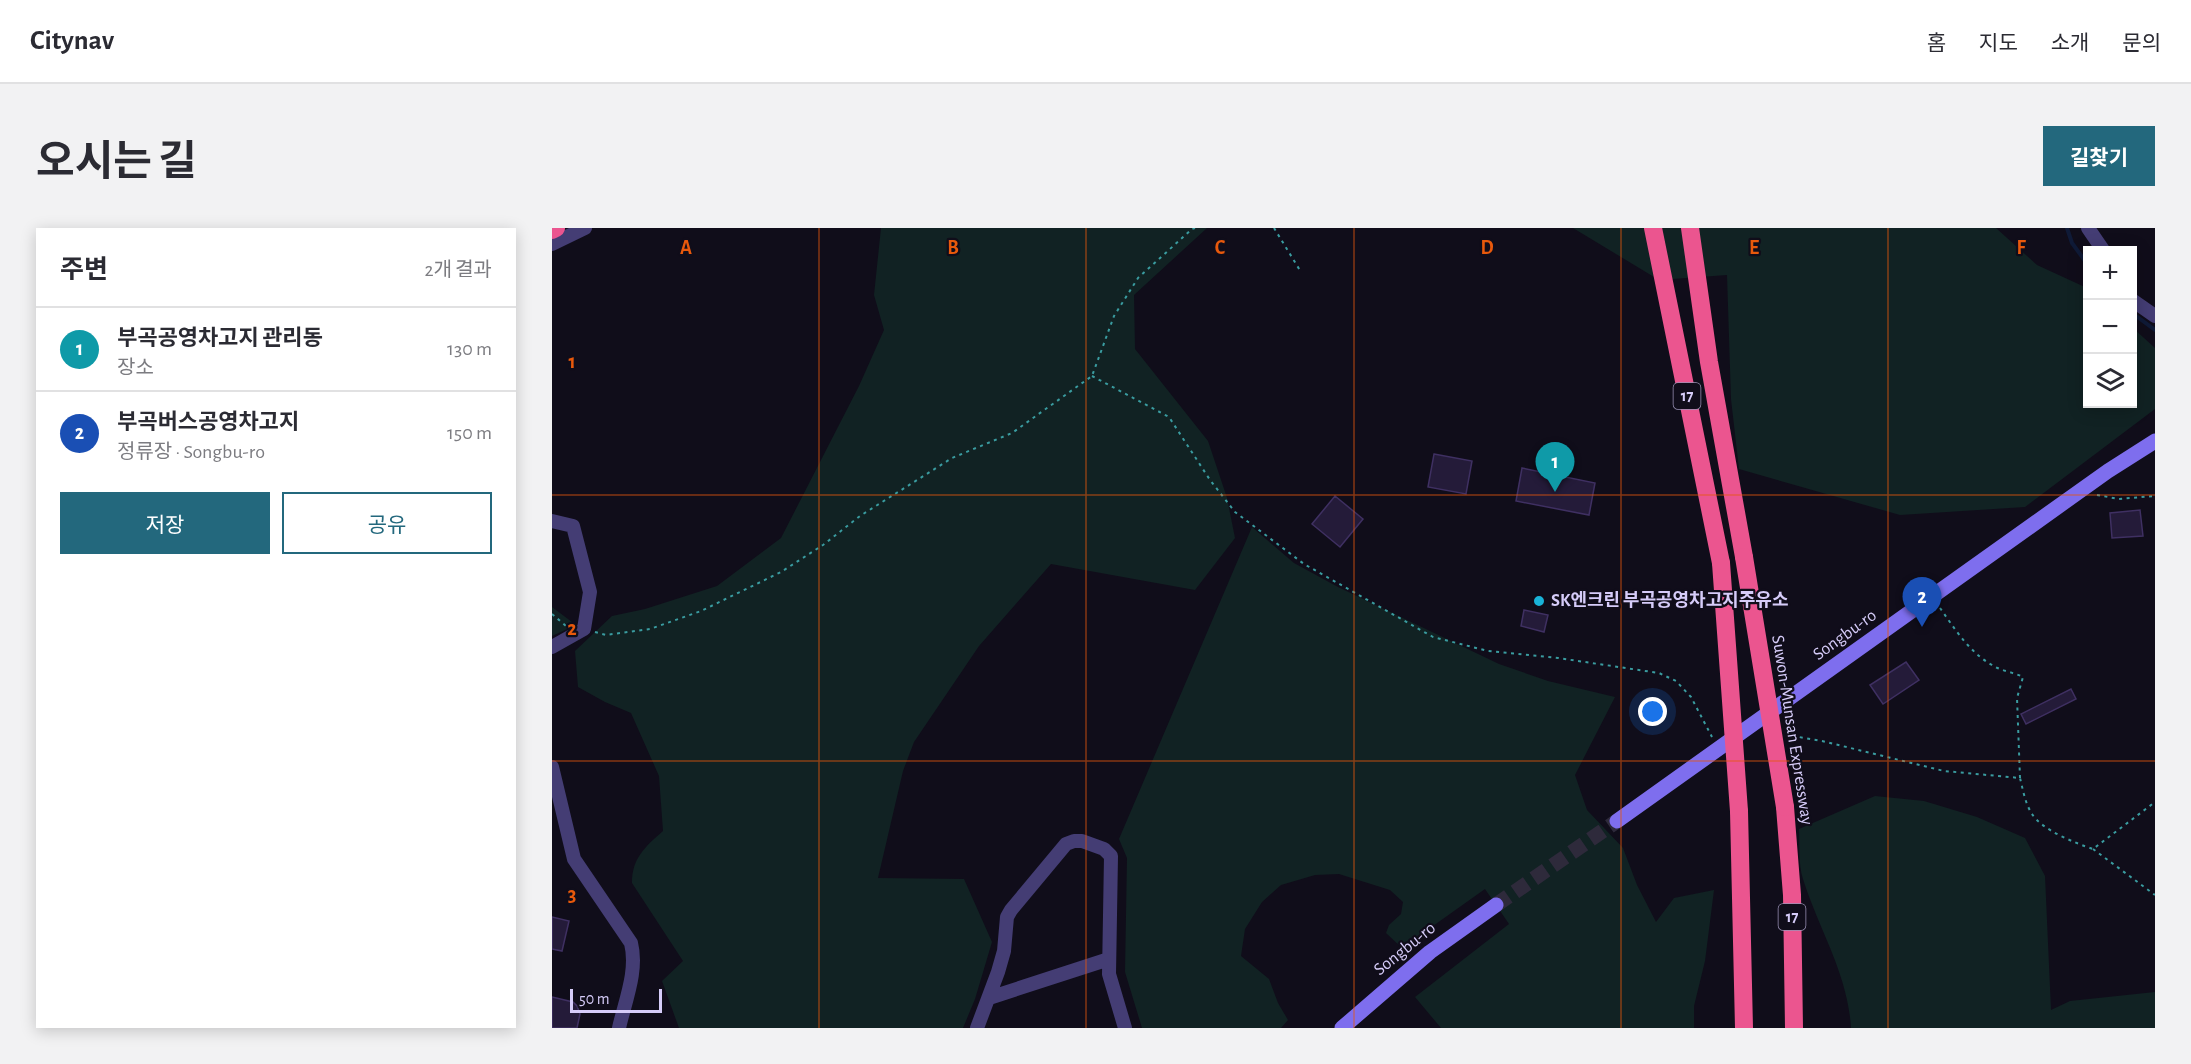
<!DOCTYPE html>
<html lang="ko">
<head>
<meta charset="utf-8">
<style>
  body { margin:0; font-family:"Alegreya Sans","Noto Sans KR",sans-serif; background:#f2f2f3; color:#2b2b33 }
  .controls { position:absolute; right:18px; top:18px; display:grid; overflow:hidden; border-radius:0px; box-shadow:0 3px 15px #0003 }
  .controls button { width:54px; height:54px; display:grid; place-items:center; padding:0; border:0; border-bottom:2px solid #e1e1e2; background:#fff; color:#2b2b33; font:30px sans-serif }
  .scale { position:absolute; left:18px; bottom:15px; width:92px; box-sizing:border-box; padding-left:6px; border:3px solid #d6ccf9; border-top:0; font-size:16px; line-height:21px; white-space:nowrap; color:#d6ccf9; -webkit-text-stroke:4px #100d1a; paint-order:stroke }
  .you { position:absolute; left:1101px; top:484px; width:21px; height:21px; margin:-15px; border:4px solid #fff; border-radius:50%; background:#1a73e8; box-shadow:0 0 0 9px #1a73e833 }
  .badge { display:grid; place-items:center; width:39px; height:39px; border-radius:50%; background:#23687d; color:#fff; font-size:20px; font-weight:700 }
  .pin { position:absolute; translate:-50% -50px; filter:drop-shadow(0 2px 3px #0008) }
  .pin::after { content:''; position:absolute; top:32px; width:21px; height:18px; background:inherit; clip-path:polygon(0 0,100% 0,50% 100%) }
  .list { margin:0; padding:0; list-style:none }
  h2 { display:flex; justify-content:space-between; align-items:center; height:78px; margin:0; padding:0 24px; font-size:26px }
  h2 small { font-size:20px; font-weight:400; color:#7c7c81 }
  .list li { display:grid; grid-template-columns:39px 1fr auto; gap:18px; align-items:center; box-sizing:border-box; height:84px; padding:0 24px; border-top:2px solid #e1e1e2 }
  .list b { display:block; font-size:22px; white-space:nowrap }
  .list p { margin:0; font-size:20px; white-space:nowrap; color:#7c7c81 }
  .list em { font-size:20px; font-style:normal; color:#7c7c81 }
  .actions { display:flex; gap:12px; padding:18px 24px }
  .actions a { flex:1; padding:14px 0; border:2px solid #23687d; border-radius:0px; text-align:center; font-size:21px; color:#23687d }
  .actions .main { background:#23687d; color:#fff }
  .icon { flex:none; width:33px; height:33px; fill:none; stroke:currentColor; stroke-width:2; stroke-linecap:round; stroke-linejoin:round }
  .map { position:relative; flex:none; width:1603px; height:800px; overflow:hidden; border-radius:0px }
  header { display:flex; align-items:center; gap:36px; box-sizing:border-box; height:84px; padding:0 30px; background:#fff; border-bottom:2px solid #e1e1e2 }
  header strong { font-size:28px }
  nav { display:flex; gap:33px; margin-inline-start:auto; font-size:21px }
  .intro { display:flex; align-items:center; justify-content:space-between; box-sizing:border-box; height:144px; padding:0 36px }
  h1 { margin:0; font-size:42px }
  .button { padding:15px 27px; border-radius:0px; background:#23687d; color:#fff; font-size:21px; font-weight:700 }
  main { display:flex; gap:36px; padding:0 36px }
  aside { flex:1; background:#fff; border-radius:0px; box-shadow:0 3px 15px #0003 }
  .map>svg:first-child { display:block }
</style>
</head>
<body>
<header>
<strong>Citynav</strong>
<nav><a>홈</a><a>지도</a><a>소개</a><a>문의</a></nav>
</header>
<div class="intro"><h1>오시는 길</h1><a class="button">길찾기</a></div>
<main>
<aside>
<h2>주변<small>2개 결과</small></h2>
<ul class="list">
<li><span class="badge" style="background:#0f9aa8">1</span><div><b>부곡공영차고지 관리동</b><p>장소</p></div><em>130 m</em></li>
<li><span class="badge" style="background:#1a4fb4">2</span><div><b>부곡버스공영차고지</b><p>정류장 · Songbu-ro</p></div><em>150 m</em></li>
</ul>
<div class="actions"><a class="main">저장</a><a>공유</a></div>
</aside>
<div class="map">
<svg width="1603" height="800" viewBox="0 0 1603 800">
  <rect width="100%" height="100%" fill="#100d1a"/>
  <path fill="#112223" d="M329 0H655L582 67 583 121 656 213 675 270 683 310 643 362 499 336 427 418 362 514 351 543 326 650 412 651 440 714 423 771 411 800H127L110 753 131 733 80 655C80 630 93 619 111 603L107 548 79 485 53 474 26 459 23 423 60 388 93 381 165 358 229 310 307 158 332 102 322 67Z
    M1021 0H1444L1485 37 1535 60 1536 176H1580L1581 100 1603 120V181L1473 279 1348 287 1187 241 1179 171 1175 47 1107 52Z
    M700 299 742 335 786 359 947 436 996 453 1063 469 1023 547 1035 582 1071 620 1085 657 1104 694 1122 670 1162 662 1153 733 1142 778V800H889L863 769 957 696 933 661 850 720 834 705 837 697 849 686 851 674 838 662 787 646 763 647 729 657 710 674 693 701 689 728 717 751 726 775 736 792 729 800H590L573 744 575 630 567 611Z
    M0 379 24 397 0 408Z
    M1323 568 1372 573 1425 589 1473 610 1493 648 1499 782 1518 773 1603 764V800H1299C1296 746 1267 702 1251 651 1246 636 1248 616 1247 601Z"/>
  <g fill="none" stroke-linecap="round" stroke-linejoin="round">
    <path stroke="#0f1a37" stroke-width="4" d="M1515 0 1520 15 1536 37
      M1580 85 1603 102"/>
  </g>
  <path fill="#241b39" stroke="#3f3062" stroke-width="1.5" d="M882 226 920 233 914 266 876 259Z
    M970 240 1043 255 1037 287 964 273Z
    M783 268 811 291 788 319 760 296Z
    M1588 282 1591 308 1560 310 1558 285Z
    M972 382 996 387 992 404 969 398Z
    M1354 434 1367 452 1331 476 1318 457Z
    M1519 461 1524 471 1474 496 1469 486Z
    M0 689 17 693 10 723 0 721Z
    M0 769 21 774 25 778 28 786 25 800H0Z"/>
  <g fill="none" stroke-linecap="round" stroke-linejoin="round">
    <path stroke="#2e2a3b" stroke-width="15" stroke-dasharray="15 8" stroke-linecap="butt" d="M944 677 1065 593"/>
    <path stroke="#3a9ca0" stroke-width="2" stroke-dasharray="3 4.5" stroke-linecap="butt" d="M722 0 749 44
      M540 148 617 189 658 252 683 284 752 336 881 409 936 423 1006 430 1107 445 1124 453 1139 469 1160 509
      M1545 267 1567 271 1603 268
      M1388 380C1403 401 1417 424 1440 437 1449 443 1461 444 1471 449L1465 470 1468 550
      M0 386 14 398
      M43 404 54 407 98 401 149 383 229 344 271 317 308 288 400 230 460 205 540 148 562 88 586 50 640 1 643 0
      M1236 500 1247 509 1270 513 1392 543 1468 550C1471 562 1473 575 1480 586 1490 602 1523 615 1541 621L1603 574
      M1541 621 1603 667"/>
    <path stroke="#443d74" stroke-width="14" d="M1536 0 1551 22
      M0 16 33 0
      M1580 72 1603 88
      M0 293 21 298 38 364 32 401 0 419
      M0 539 22 631 79 715C86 743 73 773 67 800
      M437 770 557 731
      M425 800 446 744 452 723 455 689 459 682 514 616 522 613H530L552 621 559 628 557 746 573 800"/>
    <path stroke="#7e6eee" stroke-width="15" d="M1065 593 1556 243 1603 213
      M790 800 878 724 944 677"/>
    <path stroke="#eb558f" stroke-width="18" d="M1101 0 1169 335
      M1138 0 1157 134 1192 329
      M0 2 4 0
      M1233 579 1240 667 1242 800
      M1187 583 1192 800"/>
    <path stroke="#eb558f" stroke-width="18" d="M1192 329 1233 579
      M1169 335 1187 583"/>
  </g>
  <path fill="none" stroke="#e8590c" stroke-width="1.5" stroke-opacity="0.55" d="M267 0V800M534 0V800M802 0V800M1069 0V800M1336 0V800M0 267H1603M0 533H1603"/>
  <circle fill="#19b3d8" stroke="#100d1a" stroke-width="2" cx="987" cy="373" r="6"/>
  <g text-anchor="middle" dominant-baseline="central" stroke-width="4.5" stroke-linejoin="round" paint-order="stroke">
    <g fill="#100d1a" stroke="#9b93b6" stroke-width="1.5">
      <rect x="1121.5" y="155" width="27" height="26" rx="4.5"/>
      <rect x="1226.5" y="676" width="27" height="26" rx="4.5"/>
    </g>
    <g font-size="16" font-weight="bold" fill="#d6ccf9">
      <text x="1135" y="168">17</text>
      <text x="1240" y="689">17</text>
    </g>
    <g font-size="18" font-weight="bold" fill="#d6ccf9" stroke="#100d1a" text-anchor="start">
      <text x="999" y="373">SK엔크린 부곡공영차고지주유소</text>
    </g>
    <g font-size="18" fill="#d6ccf9" stroke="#100d1a">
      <text transform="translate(1293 407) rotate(-36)">Songbu-ro</text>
      <text transform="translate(1240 502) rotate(81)">Suwon-Munsan Expressway</text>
      <text transform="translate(853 721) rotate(-39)">Songbu-ro</text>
    </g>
  </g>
  <g font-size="20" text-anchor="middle" font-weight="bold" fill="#e8590c" stroke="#100d1a" stroke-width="4.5" stroke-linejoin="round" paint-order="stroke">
    <text x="134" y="26">A</text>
    <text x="401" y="26">B</text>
    <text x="668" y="26">C</text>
    <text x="935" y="26">D</text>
    <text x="1202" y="26">E</text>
    <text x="1469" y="26">F</text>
    <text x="20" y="140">1</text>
    <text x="20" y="407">2</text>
    <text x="20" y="673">3</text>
  </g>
</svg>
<div class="controls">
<button>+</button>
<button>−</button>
<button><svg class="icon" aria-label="layers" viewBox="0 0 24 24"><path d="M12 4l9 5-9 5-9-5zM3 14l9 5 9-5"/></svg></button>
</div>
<div class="scale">50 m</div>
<div class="you"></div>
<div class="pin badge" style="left:1003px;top:264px;background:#0f9aa8">1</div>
<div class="pin badge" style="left:1370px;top:399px;background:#1a4fb4">2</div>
</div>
</main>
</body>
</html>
